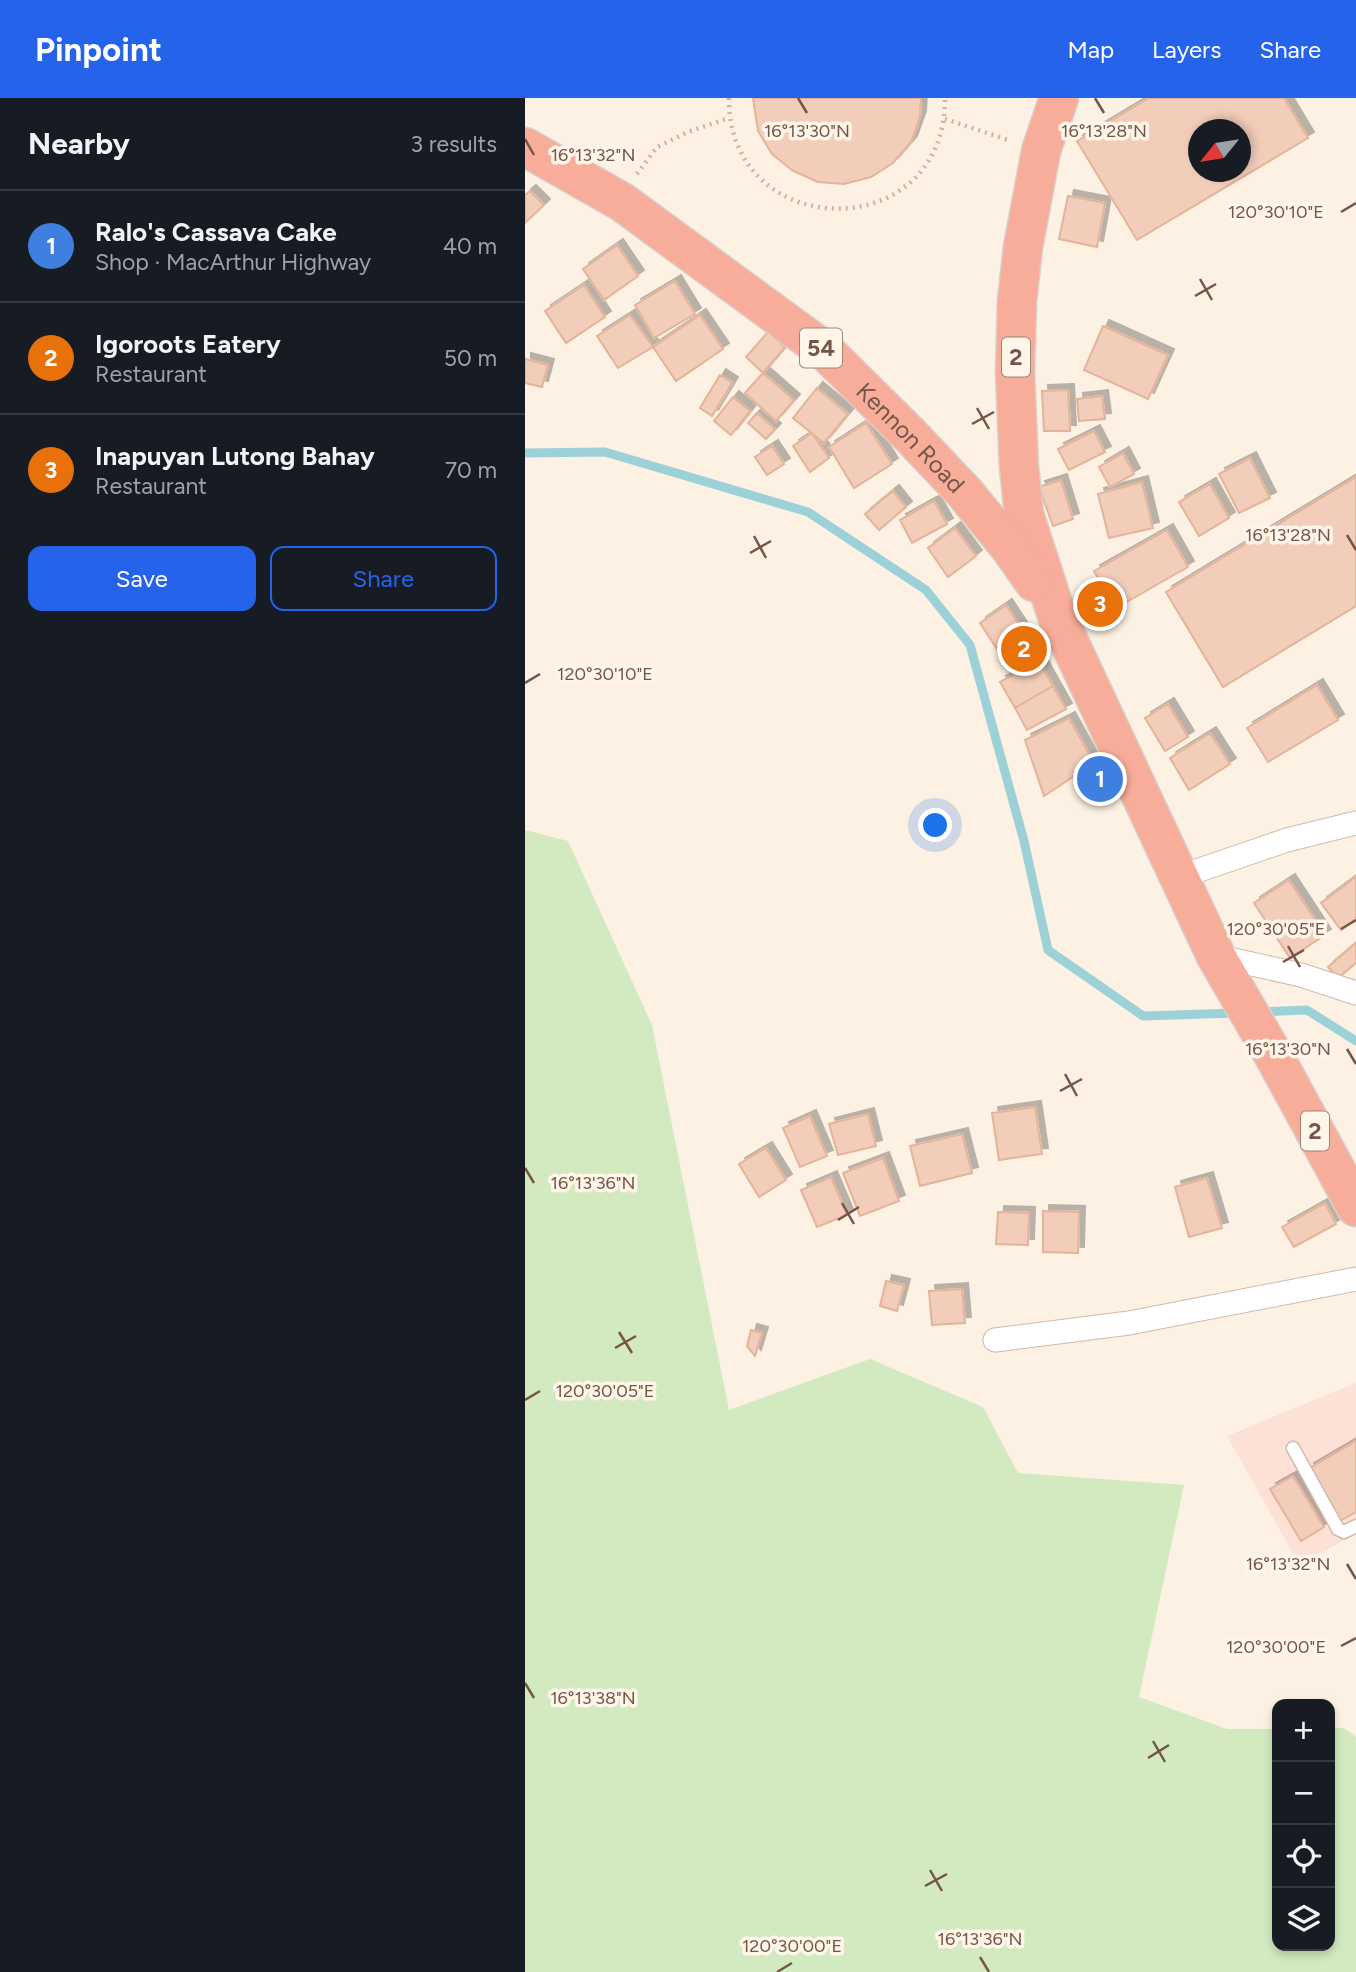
<!DOCTYPE html>
<html lang="en">
<head>
<meta charset="utf-8">
<style>
  body { margin:0; font-family:Figtree,sans-serif; background:#242831; color:#f1f3f6 }
  .controls { position:absolute; right:21px; bottom:21px; display:grid; overflow:hidden; border-radius:14px; box-shadow:0 4px 10px #0003 }
  .controls button { width:63px; height:63px; display:grid; place-items:center; padding:0; border:0; border-bottom:2px solid #363941; background:#171b24; color:#f1f3f6; font:35px sans-serif }
  .compass { position:absolute; left:663px; top:21px; width:63px; height:63px; border-radius:50%; background:#171b24; box-shadow:0 4px 10px #0003; rotate:240deg }
  .you { position:absolute; left:411px; top:728px; width:24px; height:24px; margin:-18px; border:5px solid #fff; border-radius:50%; background:#1a73e8; box-shadow:0 0 0 10px #1a73e833 }
  .badge { display:grid; place-items:center; width:46px; height:46px; border-radius:50%; background:#2563eb; color:#fff; font-size:23px; font-weight:700 }
  .pin { position:absolute; translate:-50% -50%; border:4px solid #fff; box-shadow:0 2px 7px #0006 }
  .list { margin:0; padding:0; list-style:none }
  h2 { display:flex; justify-content:space-between; align-items:center; height:91px; margin:0; padding:0 28px; font-size:30px }
  h2 small { font-size:23px; font-weight:400; color:#9ea1a6 }
  .list li { display:grid; grid-template-columns:46px 1fr auto; gap:21px; align-items:center; box-sizing:border-box; height:112px; padding:0 28px; border-top:2px solid #363941 }
  .list b { display:block; font-size:26px; white-space:nowrap }
  .list p { margin:0; font-size:23px; white-space:nowrap; color:#9ea1a6 }
  .list em { font-size:23px; font-style:normal; color:#9ea1a6 }
  .actions { display:flex; gap:14px; padding:21px 28px }
  .actions a { flex:1; padding:16px 0; border:2px solid #2563eb; border-radius:14px; text-align:center; font-size:24px; color:#2563eb }
  .actions .main { background:#2563eb; color:#fff }
  .icon { flex:none; width:38px; height:38px; fill:none; stroke:currentColor; stroke-width:2; stroke-linecap:round; stroke-linejoin:round }
  .map { position:relative; flex:none; width:831px; height:1874px; overflow:hidden }
  header { display:flex; align-items:center; gap:42px; box-sizing:border-box; height:98px; padding:0 35px; background:#2563eb; color:#fff }
  header strong { font-size:33px }
  nav { display:flex; gap:38px; margin-inline-start:auto; font-size:24px }
  main { display:flex }
  aside { flex:1; background:#171b24 }
  .map>svg:first-child { display:block }
</style>
</head>
<body>
<header>
<strong>Pinpoint</strong>
<nav><a>Map</a><a>Layers</a><a>Share</a></nav>
</header>
<main>
<aside>
<h2>Nearby<small>3 results</small></h2>
<ul class="list">
<li><span class="badge" style="background:#3f7fe0">1</span><div><b>Ralo's Cassava Cake</b><p>Shop · MacArthur Highway</p></div><em>40 m</em></li>
<li><span class="badge" style="background:#e8710a">2</span><div><b>Igoroots Eatery</b><p>Restaurant</p></div><em>50 m</em></li>
<li><span class="badge" style="background:#e8710a">3</span><div><b>Inapuyan Lutong Bahay</b><p>Restaurant</p></div><em>70 m</em></li>
</ul>
<div class="actions"><a class="main">Save</a><a>Share</a></div>
</aside>
<div class="map">
<svg width="831" height="1874" viewBox="0 0 831 1874">
  <defs>
    <filter id="shadow"><feDropShadow dx="6" dy="-6" stdDeviation="0" flood-color="#0004"/></filter>
  </defs>
  <rect width="100%" height="100%" fill="#fcf1e3"/>
  <path fill="#fde0d6" d="M831 1285V1436L774 1466 702 1338Z"/>
  <path fill="#d3eac1" d="M0 732 43 743 127 927 204 1312 345 1261 458 1309 493 1375 659 1387 614 1599 702 1631H752V1848H805V1630H819L831 1639V1874H0Z"/>
  <g fill="none" stroke-linecap="round" stroke-linejoin="round">
    <path stroke="#9dd1d8" stroke-width="9" d="M0 355 80 354 283 414 401 492 445 547 499 743 523 852 618 918 711 915
      M736 914 782 912 831 943"/>
  </g>
  <path fill="#f2ceba" stroke="#e5b39a" stroke-width="2" fill-rule="evenodd" filter="url(#shadow)" d="M228 0H396L395 19 386 44 368 65 346 79 319 86 293 84 268 73 247 56 233 33Z
    M624 0H759L783 40 612 142 552 43ZM674 32H716V74H674Z
    M5 93 19 107 0 125V97Z
    M543 98 580 105 572 149 534 141Z
    M92 147 113 178 79 202 58 171Z
    M150 183 170 216 129 240 110 207Z
    M59 187 80 219 41 245 20 213Z
    M105 217 128 249 93 270 72 238Z
    M175 217 198 251 151 283 128 249Z
    M578 228 643 257 623 301 559 272Z
    M243 234 260 249 238 275 221 259Z
    M0 261 23 267 17 289 0 285Z
    M238 275 269 302 251 323 220 295Z
    M195 277 207 285 187 318 175 310Z
    M292 290 323 316 299 345 268 320Z
    M543 292 545 333H519L517 293Z
    M577 298 580 321 554 323 552 301Z
    M208 299 225 313 206 337 189 323Z
    M232 315 250 331 241 341 223 325Z
    M341 325 367 366 329 390 304 349Z
    M569 333 580 354 544 372 533 351Z
    M287 335 304 360 285 374 268 348Z
    M247 348 259 366 242 377 230 359Z
    M598 355 609 376 585 389 574 369Z
    M725 360 745 400 714 415 694 376Z
    M831 379V508L698 589 641 494Z
    M536 382 548 421 528 428 514 389Z
    M617 384 628 430 584 440 573 396Z
    M685 386 704 420 674 438 654 404Z
    M368 393 381 409 354 432 340 416Z
    M409 403 422 426 387 445 375 422Z
    M430 430 451 458 423 479 403 450Z
    M642 432 663 469 591 510 569 473Z
    M577 492 588 512 576 519 565 500Z
    M481 507 498 533 472 551 455 525Z
    M498 540 508 557 489 569 478 551Z
    M514 563 528 588 490 610 475 584Z
    M792 587 813 622 743 664 722 630Z
    M528 588 541 611 502 632 490 610Z
    M643 606 663 639 640 653 620 620Z
    M544 620 569 665 519 698 500 642Z
    M685 635 705 666 664 692 645 660Z
    M574 668 586 688 564 703 551 682Z
    M831 779V821L816 832 796 805Z
    M764 782 800 837 765 860 729 805Z
    M831 845V865L813 880 803 869Z
    M510 1009 517 1056 474 1062 467 1015Z
    M343 1016 351 1048 313 1057 304 1026Z
    M285 1018 302 1058 275 1069 258 1030Z
    M437 1036 447 1075 395 1088 385 1048Z
    M241 1050 261 1082 234 1099 214 1066Z
    M358 1060 374 1103 335 1118 318 1075Z
    M306 1079 322 1117 292 1129 276 1092Z
    M682 1080 697 1130 664 1139 650 1089Z
    M800 1105 811 1126 769 1149 757 1129Z
    M518 1113 554 1114 553 1155 518 1154Z
    M473 1114 504 1115 503 1147 471 1146Z
    M361 1183 379 1187 372 1213 355 1208Z
    M437 1191 440 1225 407 1227 404 1193Z
    M226 1232 237 1235 230 1258 222 1248Z
    M831 1343V1414L813 1424 783 1371Z
    M768 1378 799 1429 776 1443 745 1391Z"/>
  <g fill="none" stroke-linecap="round" stroke-linejoin="round">
    <g stroke="#d0baac" stroke-width="15">
      <path id="lane" d="M768 1350 813 1431 819 1434 831 1428"/>
    </g>
    <g stroke="#d0baac" stroke-width="25">
      <path id="street" d="M654 779 762 742 831 725
        M691 858 776 877 831 895
        M470 1242 604 1225 831 1181"/>
    </g>
    <g stroke="#d8d0cc" stroke-width="41">
      <g id="highway">
        <path d="M534 0 516 53 508 96 498 149 492 203 490 275 494 369 499 416 532 518 691 858 749 958 831 1109"/>
        <path id="s1" d="M0 49 97 104 299 252 385 337 440 395 486 451 509 484"/>
      </g>
    </g>
    <path stroke="#d7b19d" stroke-width="4.5" stroke-dasharray="2 5" stroke-linecap="butt" d="M204 0C203 146 421 149 420 0
      M420 21 486 43
      M112 76 132 49 163 34 204 20"/>
    <use href="#lane" stroke="#fff" stroke-width="12"/>
    <use href="#street" stroke="#fff" stroke-width="23"/>
    <use href="#highway" stroke="#f7ad99" stroke-width="38"/>
  </g>
  <path fill="none" stroke="#745649" stroke-width="2.5" d="M273 0 282 15M570 0 579 15M0 41 9 57M816 114 831 105M675 181 687 202M670 198 691 186M452 310 464 331M447 326 469 314M822 437 831 452M229 438 241 460M225 455 246 443M0 585 15 576M816 831 831 822M763 848 775 869M758 864 779 852M822 951 831 966M540 976 552 998M535 993 557 981M0 1070 9 1085M317 1105 329 1126M313 1122 334 1109M94 1234 107 1255M90 1250 111 1238M0 1302 15 1293M822 1466 831 1481M816 1548 831 1540M0 1585 9 1600M628 1643 640 1664M623 1660 644 1647M405 1772 417 1793M400 1788 422 1776M455 1859 464 1874M252 1874 267 1865"/>
  <g text-anchor="middle" dominant-baseline="central" stroke-width="7" stroke-linejoin="round" paint-order="stroke">
    <g fill="#fff5e9" stroke="#9e8679" stroke-width="2">
      <rect x="275" y="230.5" width="42" height="39" rx="5"/>
      <rect x="477" y="239.5" width="28" height="39" rx="5"/>
      <rect x="776" y="1013.5" width="28" height="39" rx="5"/>
    </g>
    <g font-size="23" font-weight="bold" fill="#745649">
      <text x="296" y="250">54</text>
      <text x="491" y="259">2</text>
      <text x="790" y="1033">2</text>
    </g>
    <g font-size="24" fill="#745649" stroke="#fff5e9">
      <text stroke="none"><textPath href="#s1" startOffset="485">Kennon Road</textPath></text>
    </g>
  </g>
  <g font-size="18" text-anchor="middle" fill="#745649" stroke="#fff5e9" stroke-width="7" stroke-linejoin="round" paint-order="stroke">
    <text x="282" y="39">16°13'30"N</text>
    <text x="579" y="39">16°13'28"N</text>
    <text x="68" y="63">16°13'32"N</text>
    <text x="751" y="120">120°30'10"E</text>
    <text x="763" y="443">16°13'28"N</text>
    <text x="80" y="582">120°30'10"E</text>
    <text x="751" y="837">120°30'05"E</text>
    <text x="763" y="957">16°13'30"N</text>
    <text x="68" y="1091">16°13'36"N</text>
    <text x="80" y="1299">120°30'05"E</text>
    <text x="763" y="1472">16°13'32"N</text>
    <text x="751" y="1555">120°30'00"E</text>
    <text x="68" y="1606">16°13'38"N</text>
    <text x="455" y="1847">16°13'36"N</text>
    <text x="267" y="1854">120°30'00"E</text>
  </g>
</svg>
<div class="controls">
<button>+</button>
<button>−</button>
<button><svg class="icon" aria-label="locate" viewBox="0 0 24 24"><circle cx="12" cy="12" r="6"/><path d="M12 2v4M12 18v4M2 12h4M18 12h4"/></svg></button>
<button><svg class="icon" aria-label="layers" viewBox="0 0 24 24"><path d="M12 4l9 5-9 5-9-5zM3 14l9 5 9-5"/></svg></button>
</div>
<svg class="compass" viewBox="-18 -18 36 36"><path d="M0-13l5 13h-10z" fill="#e53935"/><path d="M0 13l5-13h-10z" fill="#9ea1a6"/></svg>
<div class="you"></div>
<div class="pin badge" style="left:575px;top:681px;background:#3f7fe0">1</div>
<div class="pin badge" style="left:499px;top:551px;background:#e8710a">2</div>
<div class="pin badge" style="left:575px;top:506px;background:#e8710a">3</div>
</div>
</main>
</body>
</html>
